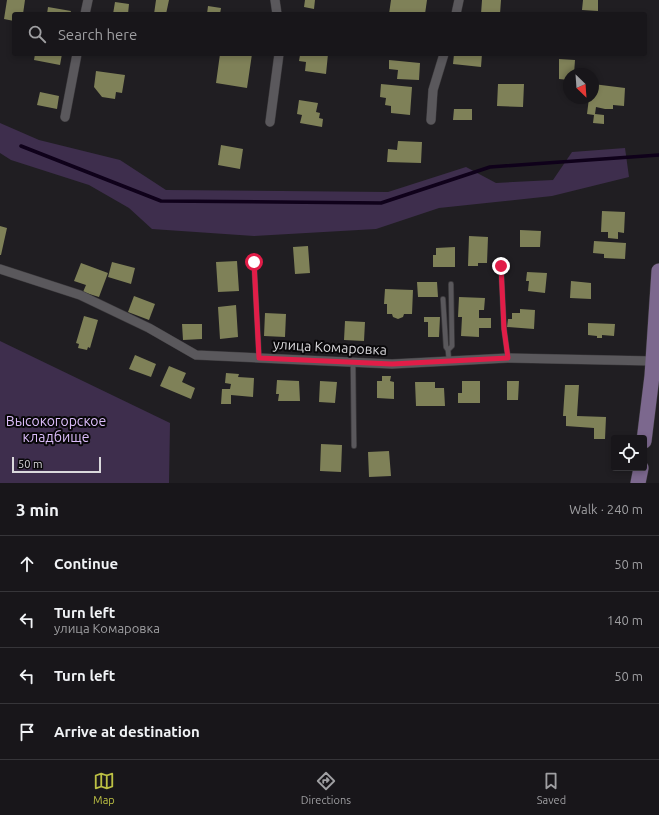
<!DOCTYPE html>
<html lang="en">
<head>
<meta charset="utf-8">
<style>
  body { margin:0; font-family:Ubuntu,sans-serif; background:#252327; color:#f1f3f6 }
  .controls { position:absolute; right:12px; bottom:12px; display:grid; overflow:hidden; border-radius:4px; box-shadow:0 2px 6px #0003 }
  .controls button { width:36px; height:36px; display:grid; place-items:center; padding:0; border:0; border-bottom:1px solid #363539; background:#18161a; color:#f1f3f6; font:20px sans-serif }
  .compass { position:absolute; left:563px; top:68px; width:36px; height:36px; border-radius:50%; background:#18161a; box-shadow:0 2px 6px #0003; rotate:155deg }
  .scale { position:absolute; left:12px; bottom:10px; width:89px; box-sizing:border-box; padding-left:4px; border:2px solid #dad9dc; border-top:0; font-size:11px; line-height:14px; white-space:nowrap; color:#dad9dc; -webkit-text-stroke:3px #09080a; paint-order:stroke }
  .stop { position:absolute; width:12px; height:12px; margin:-9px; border:3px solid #e11d48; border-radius:50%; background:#fff }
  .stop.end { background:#e11d48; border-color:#fff; box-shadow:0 1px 4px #0008 }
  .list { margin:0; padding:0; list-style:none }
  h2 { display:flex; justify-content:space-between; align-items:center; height:52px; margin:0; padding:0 16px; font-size:17px }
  h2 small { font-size:13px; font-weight:400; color:#9f9fa2 }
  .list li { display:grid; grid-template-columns:26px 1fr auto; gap:12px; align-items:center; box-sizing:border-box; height:56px; padding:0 16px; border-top:1px solid #363539 }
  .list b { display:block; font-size:15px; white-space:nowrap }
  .list p { margin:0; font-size:13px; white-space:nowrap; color:#9f9fa2 }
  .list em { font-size:13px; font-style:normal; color:#9f9fa2 }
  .icon { flex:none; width:22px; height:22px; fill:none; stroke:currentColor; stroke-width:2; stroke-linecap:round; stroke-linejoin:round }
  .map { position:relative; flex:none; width:659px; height:483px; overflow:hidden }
  .search { position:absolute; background:#18161a; box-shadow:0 2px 6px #0003; left:12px; right:12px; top:12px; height:44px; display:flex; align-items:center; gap:10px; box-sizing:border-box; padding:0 14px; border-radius:4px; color:#9f9fa2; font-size:15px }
  .sheet { height:276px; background:#18161a }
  nav { display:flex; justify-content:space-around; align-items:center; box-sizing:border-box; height:56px; border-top:1px solid #363539; background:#18161a; font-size:11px; color:#9f9fa2 }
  nav a { display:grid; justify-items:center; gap:2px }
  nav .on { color:#bcc044 }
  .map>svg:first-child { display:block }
</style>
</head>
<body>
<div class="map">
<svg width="659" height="483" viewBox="0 0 659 483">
  <rect width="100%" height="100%" fill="#201e22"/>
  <path fill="#3e2e4d" d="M0 123 39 140 120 160 166 190 388 192 466 167 496 183 553 180 572 152 625 148 629 177 552 196 439 208 376 229 254 236 152 229 129 208 89 185 11 160 0 153Z
    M0 341 170 423 169 483H0Z"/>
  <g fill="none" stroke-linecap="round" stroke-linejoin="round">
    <path stroke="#0f011a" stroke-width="3.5" d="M21 146 161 201 381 203 490 167 659 155"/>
  </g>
  <path fill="#7f8158" d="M7 0H25L23 14H14V21L4 19Z
    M156 0H169L166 14H154Z
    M305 0H315L314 9 304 7Z
    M391 0H427L425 14H389Z
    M482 0H501L500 14H481Z
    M583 0H598V11L582 10Z
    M115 2 129 4 128 14H113Z
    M208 6 221 8 220 14H207Z
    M48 7 71 11 70 14H47Z
    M35 54H62L60 65 34 60Z
    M220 54H252L247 88 216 83Z
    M307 54H328L326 74 305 71 306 62 299 61 300 55 307 56Z
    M454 54H482L481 67 453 64Z
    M559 59 575 60 574 74H569V80L559 79Z
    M389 60 420 63 419 80 397 79 398 70 389 69Z
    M96 71 125 75 122 93 116 92 115 99 102 97 94 87Z
    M381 84 412 87 410 115 391 113V106L385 105 386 98 380 97Z
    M498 84H524L523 107 497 106Z
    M593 84 625 88 624 106 613 105V109H605L596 107 595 114 604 115V124L593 123 594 115 587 114 589 98H593Z
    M40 92 59 96 57 109 37 105Z
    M299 100 318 103 316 112 320 113 319 118 323 119 322 127 300 123 302 115 297 114Z
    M454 109H472V120H453Z
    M398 141 422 142 421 163 387 162 388 149 397 150Z
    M221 145 243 149 240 169 218 165Z
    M602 211 625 212 624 233 618 232V239L608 238V232H601Z
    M0 226 7 228 1 255H0Z
    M520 230 541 231 540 247H520Z
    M469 236 488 237 487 263H478V266H468Z
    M594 241 626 243 625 259 604 258V254L593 253Z
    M308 246 310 273 295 274 293 247Z
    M455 247V267H433V255H436V248Z
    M237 261 239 291 218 292 216 262Z
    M112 262 135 268 131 284 108 277Z
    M81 263 108 273 99 297 83 292 86 285 74 281Z
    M527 272 547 273 545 293 528 291 529 281H526Z
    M571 281 591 283V299L570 298Z
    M417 282H437L438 297H418Z
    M385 289 413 290 412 314H404L403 317 398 319 393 317 392 314H387V304H384Z
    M134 296 155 304 149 320 128 312Z
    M459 297 485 298 484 310H479V318H491V328H479V337L461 336 462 317H458Z
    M236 305 238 337 220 339 218 307Z
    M520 309 535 310 534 329 507 327 508 319H512V313H520Z
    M265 313 286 314 285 337 264 336Z
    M84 316 98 320 90 348 88 347 87 350 78 348 79 344 76 343Z
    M424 317H440L439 337H428V322H424Z
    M345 321 365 322 364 341 344 340Z
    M588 323 615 324 614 336 602 335V338H597V336L588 335Z
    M182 324H202V339L183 340Z
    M135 355 156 364 151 377 129 369Z
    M169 366 186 373 182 382 195 388 191 399 160 386Z
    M226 373 239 374 238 377 254 378 253 397 231 395V404H221L222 389H230L231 384 225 383Z
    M382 376H391L390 381 394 382V399L377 398V381H382Z
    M277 380 299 381 300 401H278L279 394H276Z
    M320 381 337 382 335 403 319 402Z
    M462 381H480V403H458V393H462Z
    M507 381H519L518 400H507Z
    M415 382H435V388H444L445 406H416Z
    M565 385H579L577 416 606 417 605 439H594V428L566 426V416H563Z
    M321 444 342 445 341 472 320 471Z
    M389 451 391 476 369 477 368 452Z"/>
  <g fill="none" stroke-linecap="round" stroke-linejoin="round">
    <g stroke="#3c3a3d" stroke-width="6">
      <path id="lane" d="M254 262 259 357
        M501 266 504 329 508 358
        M443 299 446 347 448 350 449 361
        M448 350 452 346 451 284
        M353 362 354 446"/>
    </g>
    <g stroke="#3c3a3d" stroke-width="10">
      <path id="street" d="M275 0 277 14
        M85 14 88 0
        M456 14 459 0
        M65 117 77 54
        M431 120 433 90 444 54
        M270 122 279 54
        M0 269 80 295 149 328 196 355 392 364 508 358 653 361"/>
    </g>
    <g stroke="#3c3a3d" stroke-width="16">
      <path id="primary" d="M644 441 652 376 659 271
        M638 483 641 468"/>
    </g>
    <use href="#lane" stroke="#5a585c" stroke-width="4.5"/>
    <use href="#street" stroke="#5a585c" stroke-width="9"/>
    <use href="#primary" stroke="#7c688e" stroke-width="15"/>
  </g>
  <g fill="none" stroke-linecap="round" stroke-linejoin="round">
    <path stroke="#e11d48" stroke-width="5" d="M254 262 259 358 392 364 508 358 504 329 501 266"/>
  </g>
  <g text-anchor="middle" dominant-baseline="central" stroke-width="4" stroke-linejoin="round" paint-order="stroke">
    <g font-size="14" fill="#dad9dc" stroke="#09080a">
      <text transform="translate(330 347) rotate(3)">улица Комаровка</text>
    </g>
    <g font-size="14" fill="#dbbcf9" stroke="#09080a">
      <text x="56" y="421">Высокогорское<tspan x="56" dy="16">кладбище</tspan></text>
    </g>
  </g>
</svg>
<div class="controls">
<button><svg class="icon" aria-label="locate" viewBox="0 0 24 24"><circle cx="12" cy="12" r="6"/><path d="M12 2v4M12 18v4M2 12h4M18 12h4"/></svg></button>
</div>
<svg class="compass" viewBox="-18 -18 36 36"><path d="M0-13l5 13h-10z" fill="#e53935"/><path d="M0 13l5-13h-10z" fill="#9f9fa2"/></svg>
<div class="scale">50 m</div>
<div class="stop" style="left:254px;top:262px"></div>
<div class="stop end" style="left:501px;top:266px"></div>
<div class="search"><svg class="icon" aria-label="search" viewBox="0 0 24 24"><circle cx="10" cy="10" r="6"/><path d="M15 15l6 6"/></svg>Search here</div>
</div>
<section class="sheet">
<h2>3 min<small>Walk · 240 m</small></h2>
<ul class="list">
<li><svg class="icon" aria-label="ahead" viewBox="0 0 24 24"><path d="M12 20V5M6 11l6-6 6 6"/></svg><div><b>Continue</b></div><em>50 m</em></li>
<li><svg class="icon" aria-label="left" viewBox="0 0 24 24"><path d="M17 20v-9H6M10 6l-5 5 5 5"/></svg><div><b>Turn left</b><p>улица Комаровка</p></div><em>140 m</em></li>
<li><svg class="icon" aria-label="left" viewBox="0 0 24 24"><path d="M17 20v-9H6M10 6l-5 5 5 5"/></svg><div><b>Turn left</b></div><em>50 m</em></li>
<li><svg class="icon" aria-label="arrive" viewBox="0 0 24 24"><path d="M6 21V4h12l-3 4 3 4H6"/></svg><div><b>Arrive at destination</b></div></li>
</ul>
</section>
<nav>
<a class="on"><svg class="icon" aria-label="map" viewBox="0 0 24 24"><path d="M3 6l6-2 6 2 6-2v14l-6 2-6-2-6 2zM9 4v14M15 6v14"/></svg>Map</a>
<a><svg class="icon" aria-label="directions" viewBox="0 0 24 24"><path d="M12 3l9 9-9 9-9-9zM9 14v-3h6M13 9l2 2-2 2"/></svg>Directions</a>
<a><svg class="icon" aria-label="saved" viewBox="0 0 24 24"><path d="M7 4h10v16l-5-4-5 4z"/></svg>Saved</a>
</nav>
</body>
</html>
